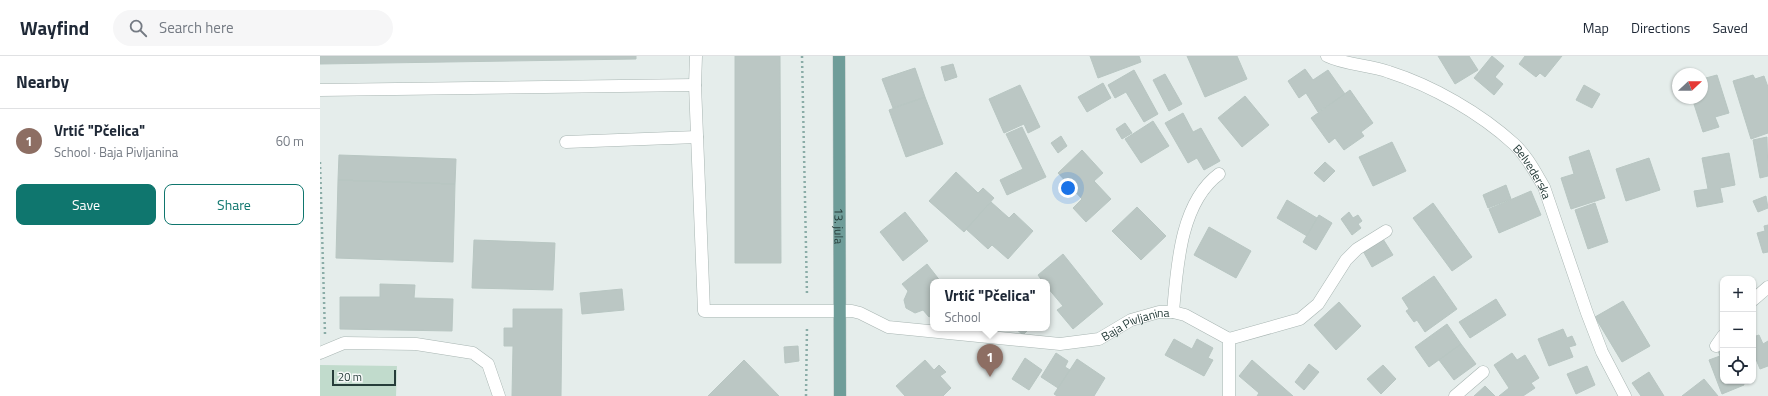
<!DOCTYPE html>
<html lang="en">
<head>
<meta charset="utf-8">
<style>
  body { margin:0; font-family:"Titillium Web",sans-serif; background:#f6f6f7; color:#1f2937 }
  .controls { position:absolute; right:12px; bottom:12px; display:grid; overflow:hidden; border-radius:8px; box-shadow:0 1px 3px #0004 }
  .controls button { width:36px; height:36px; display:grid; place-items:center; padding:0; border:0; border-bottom:1px solid #e0e1e3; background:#fff; color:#1f2937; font:20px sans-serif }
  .compass { position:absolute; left:1352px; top:12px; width:36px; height:36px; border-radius:50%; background:#fff; box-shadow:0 1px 3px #0004; rotate:68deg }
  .scale { position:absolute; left:12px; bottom:10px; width:64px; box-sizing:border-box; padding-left:4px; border:2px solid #263d3a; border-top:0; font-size:11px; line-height:14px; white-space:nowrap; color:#263d3a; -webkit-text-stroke:3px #f6f9f8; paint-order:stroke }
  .you { position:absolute; left:748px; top:132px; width:14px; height:14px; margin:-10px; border:3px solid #fff; border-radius:50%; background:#1a73e8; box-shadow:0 0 0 6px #1a73e833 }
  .badge { display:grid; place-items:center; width:26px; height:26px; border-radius:50%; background:#0f766e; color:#fff; font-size:13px; font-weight:700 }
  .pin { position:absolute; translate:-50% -33px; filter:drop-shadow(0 1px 2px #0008) }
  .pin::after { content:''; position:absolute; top:21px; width:14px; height:12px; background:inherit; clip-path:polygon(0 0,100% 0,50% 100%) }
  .popup { position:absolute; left:610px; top:223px; width:120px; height:52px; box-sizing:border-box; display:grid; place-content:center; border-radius:8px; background:#fff; filter:drop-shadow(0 1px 3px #0005); font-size:13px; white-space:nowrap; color:#747a83 }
  .popup b { font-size:15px; color:#1f2937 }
  .popup::after { content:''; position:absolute; left:50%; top:100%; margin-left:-8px; border:8px solid transparent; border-top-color:#fff }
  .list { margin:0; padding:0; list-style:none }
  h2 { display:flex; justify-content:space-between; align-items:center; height:52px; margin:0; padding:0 16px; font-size:17px }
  h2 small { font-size:13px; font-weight:400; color:#747a83 }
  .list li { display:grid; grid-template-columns:26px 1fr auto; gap:12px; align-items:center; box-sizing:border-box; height:64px; padding:0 16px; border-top:1px solid #e0e1e3 }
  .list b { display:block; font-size:15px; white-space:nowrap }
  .list p { margin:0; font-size:13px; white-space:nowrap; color:#747a83 }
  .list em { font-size:13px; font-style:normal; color:#747a83 }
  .actions { display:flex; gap:8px; padding:12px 16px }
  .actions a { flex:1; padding:9px 0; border:1px solid #0f766e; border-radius:8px; text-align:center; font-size:14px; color:#0f766e }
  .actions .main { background:#0f766e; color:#fff }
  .icon { flex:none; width:22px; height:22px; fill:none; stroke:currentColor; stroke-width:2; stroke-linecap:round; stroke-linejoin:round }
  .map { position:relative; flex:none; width:1448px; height:340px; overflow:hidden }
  header { display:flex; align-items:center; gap:24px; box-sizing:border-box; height:56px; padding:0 20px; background:#fff; border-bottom:1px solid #e0e1e3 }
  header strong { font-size:19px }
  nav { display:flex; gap:22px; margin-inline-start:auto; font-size:14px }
  .search { width:280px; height:36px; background:#f6f6f7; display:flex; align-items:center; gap:10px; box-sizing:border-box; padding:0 14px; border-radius:22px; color:#747a83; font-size:15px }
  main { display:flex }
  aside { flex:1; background:#fff }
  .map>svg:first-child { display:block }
</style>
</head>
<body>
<header>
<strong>Wayfind</strong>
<div class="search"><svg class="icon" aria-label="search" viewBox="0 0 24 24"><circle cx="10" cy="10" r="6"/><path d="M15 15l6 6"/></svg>Search here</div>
<nav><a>Map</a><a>Directions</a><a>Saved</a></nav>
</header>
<main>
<aside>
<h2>Nearby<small></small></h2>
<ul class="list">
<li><span class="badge" style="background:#8d6e63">1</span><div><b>Vrtić &quot;Pčelica&quot;</b><p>School · Baja Pivljanina</p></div><em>60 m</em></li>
</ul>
<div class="actions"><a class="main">Save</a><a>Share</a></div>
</aside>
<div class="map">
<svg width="1448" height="340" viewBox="0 0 1448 340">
  <rect width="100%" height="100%" fill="#e5edeb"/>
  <path fill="#c1dbcc" d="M0 309 77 310 76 340H0Z"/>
  <path fill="#bbc7c4" stroke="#b8c6c2" d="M0 0H316V3L0 8Z
    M415 0H460L461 207H415Z
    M770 0H819L821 6 778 22Z
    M867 0H917L927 23 885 41Z
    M1118 0H1149L1158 14 1135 28Z
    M1172 0 1184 10 1175 21 1183 28 1174 39 1154 22Z
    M1205 0H1242L1225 21 1220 17 1216 21 1199 8Z
    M633 8 637 21 625 25 621 11Z
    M595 12 605 41 573 52 562 23Z
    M985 13 993 24 1008 14 1025 38 998 56 986 37 979 42 968 25Z
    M814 14 838 58 824 66 806 36 795 42 788 29Z
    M845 18 862 48 849 55 833 24Z
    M1397 19 1409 57 1395 61 1399 71 1383 76 1372 42H1382V23Z
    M1433 19 1435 23 1444 20 1448 31V77L1431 83 1413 25Z
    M783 27 791 42 767 56 758 41Z
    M700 29 720 71 708 77 704 68 684 77 669 43Z
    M1264 29 1280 38 1272 52 1256 44Z
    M1030 34 1053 67 1041 76 1044 80 1024 94 1015 82 1009 87 991 62Z
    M925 40 949 69 922 91 898 62Z
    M605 41 623 88 586 101 569 54Z
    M863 57 873 76 881 72 900 105 884 114 877 102 868 107 845 67Z
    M833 65 849 90 821 107 805 83Z
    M805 67 812 77 802 83 796 73Z
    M702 71 726 121 687 139 680 124 703 113 686 78Z
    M741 80 747 90 738 97 731 87Z
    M1447 81 1448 120 1440 122 1433 84Z
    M1072 86 1086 115 1053 130 1039 101Z
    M762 94 783 117 774 125 791 143 766 166 753 152 762 143 738 117Z
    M1269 94 1285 142 1251 153 1241 122 1254 118 1249 101Z
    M1409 97 1415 129 1400 132 1403 146 1377 151 1374 135 1388 133 1382 102Z
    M19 99 136 103 135 128 18 124Z
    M1329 102 1340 134 1306 145 1296 113Z
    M1005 106 1015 115 1004 126 994 117Z
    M636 116 658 137 663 132 674 142 644 176 609 145Z
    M18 124 135 128 133 206 16 202Z
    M1186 129 1191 143 1168 152 1163 139Z
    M1211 135 1221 159 1179 177 1169 153Z
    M1446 140 1448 152 1438 156 1433 145Z
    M967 144 997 162 987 180 957 162Z
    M671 146 689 162 694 157 713 175 688 203 672 189 668 193 646 173Z
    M1113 147 1152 201 1132 215 1093 162Z
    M1275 147 1288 186 1268 193 1255 154Z
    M817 151 846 180 821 204 792 175Z
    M585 156 608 185 583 205 560 176Z
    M1029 156 1033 162 1038 159 1042 165 1038 168 1041 172 1032 179 1021 163Z
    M999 159 1012 167 996 194 983 186Z
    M1448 169V196L1443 197 1437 177 1445 175 1444 170Z
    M889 171 931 195 916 222 874 199Z
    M1063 183 1073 199 1052 211 1043 195Z
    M154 184 235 187 233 234 152 232Z
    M743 198 783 248 753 273 737 254 743 250 727 231V226H723L718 219Z
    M607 208 621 226H613V258L609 261 603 254 595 257 586 252 584 244 588 235 582 228Z
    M1114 220 1137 253 1105 276 1097 264 1094 266 1086 255 1089 253 1082 242Z
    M60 228 95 229 94 242 133 243 132 275 20 273V241H60Z
    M302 233 304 254 262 258 260 237Z
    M1176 243 1186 259 1150 282 1139 266Z
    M1303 245 1330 290 1302 306 1275 261Z
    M1019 246 1041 270 1016 294 994 269Z
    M193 253H242L241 340H192L193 290H184V272H193Z
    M1127 268 1141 288 1109 311 1095 291Z
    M695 272H710L703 279Z
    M1243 273 1247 282 1252 280 1256 289 1249 291 1253 301 1229 310 1218 283Z
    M1439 279 1443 288 1448 285V310L1440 313 1433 296V281Z
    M854 283 872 293 877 283 893 292 888 302 893 304 884 320 845 299Z
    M1141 288 1156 308 1134 324 1119 304Z
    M478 290 479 305 465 307 464 291Z
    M1403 293V325H1423L1424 329 1402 338 1389 304 1400 300 1398 294Z
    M736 297 748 305 745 311 750 314 738 332 721 321Z
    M1192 297 1197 304 1205 299 1219 322 1211 327 1215 332 1203 340H1179L1189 332 1174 309Z
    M705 302 722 314 709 334 692 323Z
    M757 303 785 322 774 340H737L734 338Z
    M424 304 459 340H388Z
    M605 304 614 314 619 309 626 316 620 320 631 332 623 340H585L576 330Z
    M932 304 973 340H937L939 337 919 320Z
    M989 308 999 316 984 334 975 326Z
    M1063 309 1076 323 1061 338 1047 323Z
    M1267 310 1275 329 1256 338 1247 318Z
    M1329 316 1344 340H1321L1312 327Z
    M1384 323 1398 340H1362Z
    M1165 330 1175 340H1154Z"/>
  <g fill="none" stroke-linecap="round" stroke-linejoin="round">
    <g stroke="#a8b5b2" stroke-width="13">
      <g id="minor">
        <path id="s1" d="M376 0 375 29 384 255H532L540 257 568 271 740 288 779 283 811 264 839 256H853L865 259 909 283"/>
        <path id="s2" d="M1007 0C1025 9 1050 9 1069 16 1113 30 1160 57 1194 88 1207 100 1215 116 1224 131L1267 257 1282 296 1305 340"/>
        <path d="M0 34 375 29"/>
        <path d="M246 86 377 81"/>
        <path d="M1433 244 1448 231"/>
        <path d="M853 256C857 211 860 147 899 118"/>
        <path d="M909 283 980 263 998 248 1026 204 1037 193 1066 175"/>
        <path d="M909 283V340"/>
        <path d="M1396 290 1403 280"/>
        <path d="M0 297 24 287 96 288 153 297 168 308 179 340"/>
        <path d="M1135 340 1163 316"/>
      </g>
    </g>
    <g stroke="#c2c9c8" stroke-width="13">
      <g id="major">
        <path id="s3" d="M519 0 520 340"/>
      </g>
    </g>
    <path stroke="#8aaca7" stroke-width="2.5" stroke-dasharray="2 3" stroke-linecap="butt" d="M482 0 487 239
      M0 106 5 278
      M486 340 487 270"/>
    <use href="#minor" stroke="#fff" stroke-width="12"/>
    <use href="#major" stroke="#6f9d99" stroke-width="12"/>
  </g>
  <g text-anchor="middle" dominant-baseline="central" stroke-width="3" stroke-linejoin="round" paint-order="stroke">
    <g font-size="12" fill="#263d3a" stroke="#f6f9f8">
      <text stroke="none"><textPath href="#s2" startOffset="243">Belvederska</textPath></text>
      <text stroke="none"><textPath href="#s3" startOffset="170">13. jula</textPath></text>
      <text stroke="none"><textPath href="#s1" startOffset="695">Baja Pivljanina</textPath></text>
    </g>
  </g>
</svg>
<div class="controls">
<button>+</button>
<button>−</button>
<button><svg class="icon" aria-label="locate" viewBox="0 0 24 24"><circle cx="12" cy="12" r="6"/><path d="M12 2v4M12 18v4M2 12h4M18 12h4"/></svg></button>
</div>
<svg class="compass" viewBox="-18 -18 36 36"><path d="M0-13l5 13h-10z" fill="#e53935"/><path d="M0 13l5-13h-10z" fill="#747a83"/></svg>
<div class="scale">20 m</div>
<div class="you"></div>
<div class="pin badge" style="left:670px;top:321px;background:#8d6e63">1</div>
<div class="popup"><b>Vrtić &quot;Pčelica&quot;</b>School</div>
</div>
</main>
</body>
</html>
